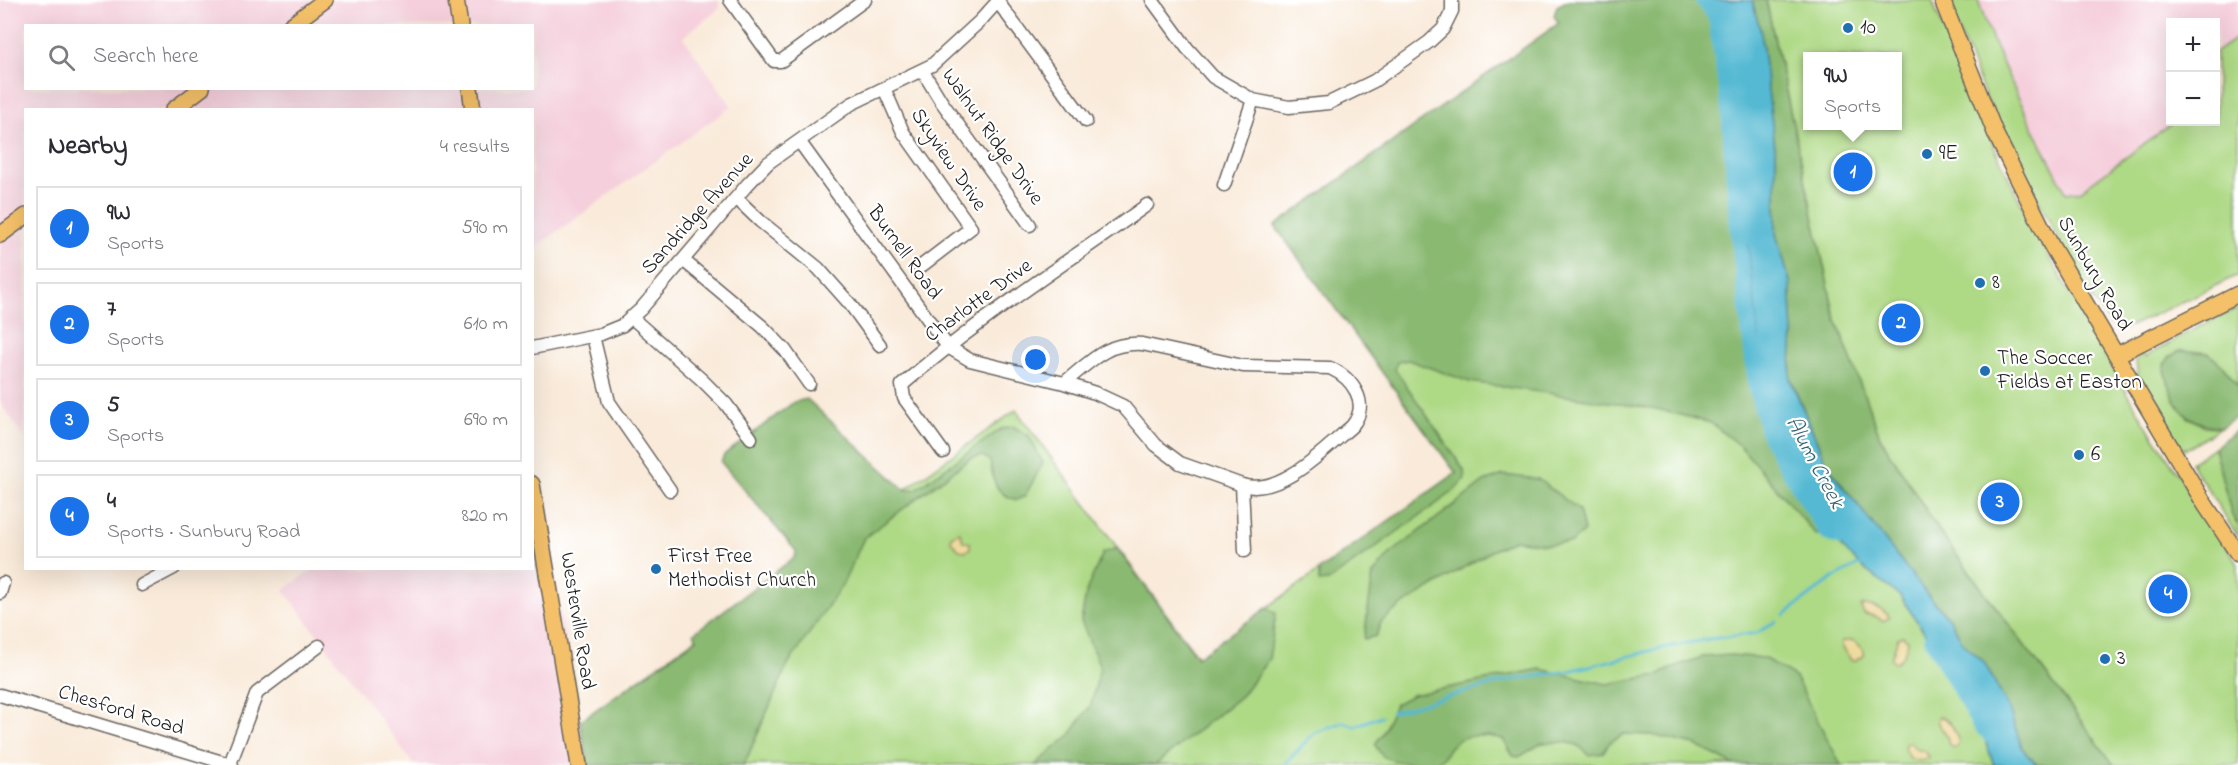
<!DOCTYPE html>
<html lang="en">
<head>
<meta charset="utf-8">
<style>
  body { margin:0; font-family:"Indie Flower",sans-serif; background:#f2f2f3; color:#2b2b33 }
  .controls { position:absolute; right:18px; top:18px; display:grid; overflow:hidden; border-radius:0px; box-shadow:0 6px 24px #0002 }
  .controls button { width:54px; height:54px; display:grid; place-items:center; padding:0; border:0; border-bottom:2px solid #e1e1e2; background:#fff; color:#2b2b33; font:30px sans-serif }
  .you { position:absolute; left:1036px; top:360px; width:21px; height:21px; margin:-15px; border:4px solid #fff; border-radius:50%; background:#1a73e8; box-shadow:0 0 0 9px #1a73e833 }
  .badge { display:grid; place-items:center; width:39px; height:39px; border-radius:50%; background:#1a73e8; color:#fff; font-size:20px; font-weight:700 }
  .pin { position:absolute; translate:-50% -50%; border:3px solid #fff; box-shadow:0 2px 6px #0006 }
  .popup { position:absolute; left:1803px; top:52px; width:99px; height:78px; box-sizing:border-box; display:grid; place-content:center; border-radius:0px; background:#fff; filter:drop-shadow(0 2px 4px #0005); font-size:20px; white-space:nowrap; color:#7c7c81 }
  .popup b { font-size:22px; color:#2b2b33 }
  .popup::after { content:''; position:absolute; left:50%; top:100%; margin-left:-12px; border:12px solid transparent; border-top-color:#fff }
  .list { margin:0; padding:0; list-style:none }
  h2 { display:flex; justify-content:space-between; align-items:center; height:78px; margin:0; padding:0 24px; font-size:26px }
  h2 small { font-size:20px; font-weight:400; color:#7c7c81 }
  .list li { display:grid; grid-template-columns:39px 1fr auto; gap:18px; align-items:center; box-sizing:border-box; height:84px; margin:0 12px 12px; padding:0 12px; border:2px solid #e1e1e2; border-radius:0px }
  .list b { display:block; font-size:22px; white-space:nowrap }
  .list p { margin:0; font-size:20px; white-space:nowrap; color:#7c7c81 }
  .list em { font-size:20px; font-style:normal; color:#7c7c81 }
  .icon { flex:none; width:33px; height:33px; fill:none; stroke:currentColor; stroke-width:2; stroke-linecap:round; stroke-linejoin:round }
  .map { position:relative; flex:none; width:2238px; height:765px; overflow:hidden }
  .search { position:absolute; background:#fff; box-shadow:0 6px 24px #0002; left:24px; top:24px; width:510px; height:66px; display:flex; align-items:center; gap:15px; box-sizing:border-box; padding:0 21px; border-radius:0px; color:#7c7c81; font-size:22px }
  .panel { position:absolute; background:#fff; box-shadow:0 6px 24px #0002; left:24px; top:108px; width:510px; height:462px; border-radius:0px }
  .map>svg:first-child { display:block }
</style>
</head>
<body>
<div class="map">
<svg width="2238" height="765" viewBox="0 0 2238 765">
  <rect width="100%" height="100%" fill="#fff"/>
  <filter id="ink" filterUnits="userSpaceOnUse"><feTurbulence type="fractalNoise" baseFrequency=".0167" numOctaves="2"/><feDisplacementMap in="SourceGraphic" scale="12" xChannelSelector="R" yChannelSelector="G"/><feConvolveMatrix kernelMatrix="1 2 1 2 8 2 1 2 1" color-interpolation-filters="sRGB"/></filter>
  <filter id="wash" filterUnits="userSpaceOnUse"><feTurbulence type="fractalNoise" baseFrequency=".008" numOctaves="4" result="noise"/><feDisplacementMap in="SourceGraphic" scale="24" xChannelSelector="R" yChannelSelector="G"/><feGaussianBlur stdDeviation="1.35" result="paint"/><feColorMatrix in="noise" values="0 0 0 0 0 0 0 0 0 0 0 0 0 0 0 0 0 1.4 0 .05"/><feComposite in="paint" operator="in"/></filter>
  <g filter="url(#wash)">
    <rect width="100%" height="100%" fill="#f9ead9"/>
    <path fill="#f5cfdb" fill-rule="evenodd" d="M0 0H718L720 8 683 37 732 106 533 249 532 110H26L25 439 0 402ZM26 26H532V88H26Z
      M1978 0H2238V37L2216 52V22H2170V122H2174L2080 191 2065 193 2007 71 1986 27Z
      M533 476 547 577 554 573 587 765H414L284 590 313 569 532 568Z"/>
    <path fill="#aed985" stroke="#657a50" stroke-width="1.5" fill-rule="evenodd" d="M1591 0H1703L1864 569 1900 596 1942 658 1979 723 1994 765H588L580 721 1016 410 1198 657 1456 473 1275 226Z
      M1766 0H1932L1958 66 1996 151 2034 231 2146 425 2238 564V765H2114L1941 534 1880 437 1835 317ZM1808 57H1898V126H1808Z
      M1946 0H1978C2000 67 2035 130 2066 193L2080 191 2174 122H2216V52L2238 37V275L2125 329 2114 324 2111 325 2087 291 2023 172 1987 100Z
      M2238 308V386L2223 366 2187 417 2204 426 2221 427 2192 446 2185 449 2181 446 2138 377 2136 361 2141 353 2145 357 2198 327Z
      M2214 447 2232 516 2238 524V537L2191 463Z"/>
    <path fill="#8ab972" stroke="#536a47" stroke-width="1.5" d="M1569 0H1703L1716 17 1729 108 1737 221 1748 246 1758 336 1756 388 1771 440 1827 533 1816 535 1741 447 1711 423 1657 409 1470 382 1408 360 1397 362 1395 369 1464 470 1465 479 1453 492 1328 581 1319 582V570L1456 473 1275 226 1559 23 1554 16 1557 6Z
      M1752 0H1766L1835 317 1880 437 1941 534 2114 765H2037L2022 748 2009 709 1984 662 1963 643 1950 620 1925 592 1827 465 1790 377 1793 334 1790 282 1776 234V156L1761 33Z
      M2179 351H2190L2208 353 2223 366 2238 386V415L2221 427C2180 424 2172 401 2164 365L2169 357Z
      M807 399 905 490 916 489 1001 429 1013 426 1029 436 1043 463 1025 496 1017 500C995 495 993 481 990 461L983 456 971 458 864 538 843 584 787 666 744 765H588L580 721 697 639 694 633 795 557 796 551 721 462 724 455 794 402Z
      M2238 429V524L2232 516 2214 447Z
      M1503 475 1538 479 1579 510 1584 531 1571 543 1544 544 1514 540 1491 551 1401 606 1381 622 1376 636 1364 639 1373 574 1390 554 1484 482Z
      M1117 548 1197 657 1267 608 1276 613 1269 659 1241 696 1155 765H1035L1070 735 1091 705 1100 667 1081 621 1087 589 1103 553Z
      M1731 655 1764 658 1795 677 1841 765H1734L1695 745 1651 735 1624 734 1610 742 1603 753 1589 755 1578 745 1564 742 1542 743 1519 757 1513 756 1503 739C1487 735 1462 732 1450 747 1446 752 1445 758 1438 761 1428 765 1391 763 1383 756 1380 754 1377 748 1375 744L1384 731 1395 704 1412 695 1540 669 1607 684 1658 675 1681 664 1703 657Z"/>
    <path fill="#eeda9e" stroke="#857b5d" stroke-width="1.5" d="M960 532 963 541 970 543V548L966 551 959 550 951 541V536Z
      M1863 605C1872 606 1886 609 1889 618L1883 621 1875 616 1864 614 1861 607Z
      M1903 636 1908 641C1907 649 1902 661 1895 662L1891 659 1898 638Z
      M1842 641H1854L1864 651V656L1856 660H1851L1842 646Z
      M1939 716C1951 719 1956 732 1959 743L1957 747H1952L1949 745 1947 736 1937 722Z
      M1910 742 1917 750H1922L1928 755 1929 759 1918 761 1909 758 1904 748 1906 743Z"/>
    <path fill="#55b9d3" stroke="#386a78" stroke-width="1.5" d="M1703 0H1752L1761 33 1776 156V234L1790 282 1793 334 1790 378 1827 465 1925 592 1950 620 1963 643 1984 662 2009 709 2022 748 2037 765H1994L1979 723 1942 658 1900 596 1864 569 1827 533 1771 440 1756 387 1758 336 1748 246 1737 221 1729 108 1716 17Z"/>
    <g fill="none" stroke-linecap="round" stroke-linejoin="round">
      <path stroke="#55b9d3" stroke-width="3" d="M1784 615 1832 579 1862 563
        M1392 712 1506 681 1569 671 1658 649 1709 639 1757 633 1776 621
        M1284 765 1314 733 1343 722 1355 726 1381 716"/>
      <path stroke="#55b9d3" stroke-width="16" d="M1703 0 1716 17 1729 108 1737 221 1756 387 1771 440 1827 533 1846 539
        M1932 639 1979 723 2018 765"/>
    </g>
  </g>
  <g filter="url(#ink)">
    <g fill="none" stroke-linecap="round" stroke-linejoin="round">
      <g stroke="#69645e" stroke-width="15">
        <path id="minor" d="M730 0 774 61H781L865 0
          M1152 0 1187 48 1213 77 1253 100 1289 107 1329 103 1374 81 1429 42 1443 29 1452 11V0
          M998 2 1086 121
          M922 70 941 101 1030 225
          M884 88 903 132 971 228 920 267
          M799 141 948 347 970 360 1064 383 1095 393 1123 406 1156 445 1180 463 1242 485C1280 497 1325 449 1352 426 1371 403 1352 378 1330 368L1243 366 1142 344C1106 342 1091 361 1064 383
          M1224 185 1253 100
          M736 198 760 221 818 268 850 304 880 345
          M683 260 763 327 785 350 809 384
          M631 317 702 380 726 404 751 438
          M593 336 609 402 670 490
          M532 348 601 334 623 325 641 309 747 185 768 163 851 104 932 65 980 21 999 0
          M943 452 904 398 902 385C978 319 1065 264 1147 205
          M1242 485 1245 551
          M142 585 174 568
          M0 593 3 583
          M0 695 232 765
          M230 764 257 693 319 646"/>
      </g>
      <g stroke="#69645e" stroke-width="18">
        <path id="major" d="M456 0 460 26
          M1942 0 1996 135 2051 245 2204 503 2238 554
          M290 26 325 0
          M470 88 473 110
          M173 110 202 88
          M0 235 26 216
          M2117 355 2238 294
          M532 484 579 765"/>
      </g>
      <use href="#minor" stroke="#fff" stroke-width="12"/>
      <use href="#major" stroke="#f4c16a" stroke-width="15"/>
    </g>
  </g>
  <g fill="#1f6fb2" stroke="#fff" stroke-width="2">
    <circle cx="1848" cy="28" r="6"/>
    <circle cx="1927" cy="154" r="6"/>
    <circle cx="1980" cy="283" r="6"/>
    <circle cx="1985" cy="371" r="6"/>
    <circle cx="2079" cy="455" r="6"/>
    <circle cx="656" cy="569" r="6"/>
    <circle cx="2105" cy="659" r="6"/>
  </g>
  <g text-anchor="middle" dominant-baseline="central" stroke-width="4.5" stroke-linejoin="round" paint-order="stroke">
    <g font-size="21" fill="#1c1c1c" stroke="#fff" text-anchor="start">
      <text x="1860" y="28">10</text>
      <text x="1939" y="154">9E</text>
      <text x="1992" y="283">8</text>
      <text x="1997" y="359">The Soccer<tspan x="1997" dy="24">Fields at Easton</tspan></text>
      <text x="2091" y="455">6</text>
      <text x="668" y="557">First Free<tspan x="668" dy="24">Methodist Church</tspan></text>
      <text x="2117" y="659">3</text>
    </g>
    <g font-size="21" fill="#1c1c1c" stroke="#fff">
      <text transform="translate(992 137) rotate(55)">Walnut Ridge Drive</text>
      <text transform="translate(948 160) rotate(56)">Skyview Drive</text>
      <text transform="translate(698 214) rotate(-48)">Sandridge Avenue</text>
      <text transform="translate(904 253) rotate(54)">Burnell Road</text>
      <text transform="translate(2094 274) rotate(60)">Sunbury Road</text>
      <text transform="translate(979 301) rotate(-36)">Charlotte Drive</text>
      <text transform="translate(577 621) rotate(81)">Westerville Road</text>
      <text transform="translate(121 711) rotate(17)">Chesford Road</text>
    </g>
    <g font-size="22" font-style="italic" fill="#36636e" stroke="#fff">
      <text transform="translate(1814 463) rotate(62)">Alum Creek</text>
    </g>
  </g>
</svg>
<div class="controls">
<button>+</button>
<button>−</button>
</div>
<div class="you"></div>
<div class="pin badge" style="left:1853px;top:172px">1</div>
<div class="popup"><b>9W</b>Sports</div>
<div class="pin badge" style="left:1901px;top:323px">2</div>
<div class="pin badge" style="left:2000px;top:502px">3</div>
<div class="pin badge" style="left:2168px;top:594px">4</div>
<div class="search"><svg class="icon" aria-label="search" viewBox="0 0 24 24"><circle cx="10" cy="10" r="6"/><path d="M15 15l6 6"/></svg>Search here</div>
<section class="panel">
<h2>Nearby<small>4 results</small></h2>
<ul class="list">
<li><span class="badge">1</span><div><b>9W</b><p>Sports</p></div><em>590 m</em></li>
<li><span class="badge">2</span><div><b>7</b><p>Sports</p></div><em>610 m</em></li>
<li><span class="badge">3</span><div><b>5</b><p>Sports</p></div><em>690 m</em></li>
<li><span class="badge">4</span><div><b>4</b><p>Sports · Sunbury Road</p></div><em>820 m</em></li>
</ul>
</section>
</div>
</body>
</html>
